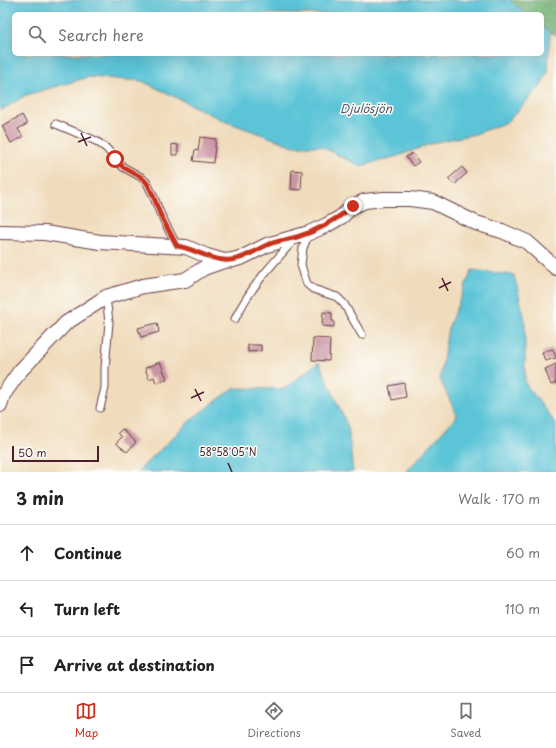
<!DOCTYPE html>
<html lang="en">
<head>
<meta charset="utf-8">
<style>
  body { margin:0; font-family:"Playpen Sans",sans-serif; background:#f2f2f2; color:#222 }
  .scale { position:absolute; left:12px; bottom:10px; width:87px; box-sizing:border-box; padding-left:4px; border:2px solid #4a1f2b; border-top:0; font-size:11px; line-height:14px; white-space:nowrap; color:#4a1f2b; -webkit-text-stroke:3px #fdfcf7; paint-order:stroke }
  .stop { position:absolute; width:12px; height:12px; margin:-9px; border:3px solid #c8321e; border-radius:50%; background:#fff }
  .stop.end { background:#c8321e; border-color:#fff; box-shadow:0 1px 4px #0008 }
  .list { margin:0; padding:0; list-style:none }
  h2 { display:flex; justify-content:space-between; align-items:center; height:52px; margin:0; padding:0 16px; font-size:17px }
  h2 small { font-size:13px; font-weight:400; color:#767676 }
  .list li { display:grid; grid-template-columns:26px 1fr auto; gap:12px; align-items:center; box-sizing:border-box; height:56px; padding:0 16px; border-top:1px solid #e0e0e0 }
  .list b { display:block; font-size:15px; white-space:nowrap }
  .list em { font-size:13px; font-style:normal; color:#767676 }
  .icon { flex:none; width:22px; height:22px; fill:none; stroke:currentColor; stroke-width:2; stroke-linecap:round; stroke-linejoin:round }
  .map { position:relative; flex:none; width:556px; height:472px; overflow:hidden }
  .search { position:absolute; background:#fff; box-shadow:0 4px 16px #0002; left:12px; right:12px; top:12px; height:44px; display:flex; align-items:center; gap:10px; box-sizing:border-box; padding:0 14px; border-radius:6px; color:#767676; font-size:15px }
  .sheet { height:220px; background:#fff }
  nav { display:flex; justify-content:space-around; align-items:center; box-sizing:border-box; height:56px; border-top:1px solid #e0e0e0; background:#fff; font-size:11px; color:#767676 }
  nav a { display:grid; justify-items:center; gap:2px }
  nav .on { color:#c8321e }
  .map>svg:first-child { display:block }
</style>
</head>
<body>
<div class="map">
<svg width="556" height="472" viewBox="0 0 556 472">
  <defs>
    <pattern id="forest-crowns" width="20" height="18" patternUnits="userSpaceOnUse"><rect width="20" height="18" fill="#72b274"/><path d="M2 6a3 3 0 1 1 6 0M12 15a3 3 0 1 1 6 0" fill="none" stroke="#60905f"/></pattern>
  </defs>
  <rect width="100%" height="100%" fill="#fdfcf7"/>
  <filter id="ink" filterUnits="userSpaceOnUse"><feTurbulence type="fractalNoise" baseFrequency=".025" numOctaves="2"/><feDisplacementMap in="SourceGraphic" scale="8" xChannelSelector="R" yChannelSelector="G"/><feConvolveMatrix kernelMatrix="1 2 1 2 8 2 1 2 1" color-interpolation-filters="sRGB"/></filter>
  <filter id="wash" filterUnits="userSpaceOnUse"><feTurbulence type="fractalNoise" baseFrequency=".012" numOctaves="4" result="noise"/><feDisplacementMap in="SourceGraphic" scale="16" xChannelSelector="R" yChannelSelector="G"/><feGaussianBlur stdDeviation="0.9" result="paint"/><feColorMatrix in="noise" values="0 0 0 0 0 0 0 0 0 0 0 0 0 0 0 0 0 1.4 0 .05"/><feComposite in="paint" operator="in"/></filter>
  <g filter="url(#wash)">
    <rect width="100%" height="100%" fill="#f0dcbc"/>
    <path fill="url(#forest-crowns)" stroke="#5e6850" d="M509 0H556V36L542 26V14H527Z"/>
    <path fill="#5bc4d7" stroke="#527281" d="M0 0H509L527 14H14V54H542V26L550 32 548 71 541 86 507 122 475 134 436 142 398 156 360 166 320 146H294L224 121 142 81 89 77 26 95 0 111Z
      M472 270 514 275 525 320V383L556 424V472H406L457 416 440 379 448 328Z
      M319 362 348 427 353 472H137L193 418 234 388 284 389Z"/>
    <g id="blocks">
      <path fill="#ca95a5" d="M22 115 27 124 18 129 23 137 11 143 2 126Z
        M200 137 216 139 213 163 193 161 195 150 198 151Z
        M172 144 178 145V155H172Z
        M412 153 419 162 413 166 406 157Z
        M462 167 467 173 454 185 448 179Z
        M292 170 302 171 301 190 291 189Z
        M323 312 332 313V321H334V327L322 326Z
        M157 323 159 332 141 337 138 328Z
        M313 338 330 339 329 361 312 360Z
        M248 345H261V351L248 352Z
        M553 349 556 358 545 361 542 352Z
        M160 362 167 379 156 383 154 377 149 379 145 368Z
        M556 364V383L551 385 545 369Z
        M404 383 406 397 392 400 389 386Z
        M122 429 136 442 127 452 116 443 122 437 118 433Z"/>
    </g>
  </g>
  <g filter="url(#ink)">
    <use href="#blocks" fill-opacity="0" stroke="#633b41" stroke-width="1"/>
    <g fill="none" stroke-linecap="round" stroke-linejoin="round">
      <g stroke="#633b41" stroke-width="9">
        <path id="service" d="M56 124 96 141 106 148 123 167 141 177 147 183 153 195 160 213 177 246
          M309 233 303 248 301 265 307 284 313 289 337 297 344 304 362 335
          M235 319C249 289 272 264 295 239
          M100 408 105 388V368L109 322 106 297"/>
      </g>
      <g stroke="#633b41" stroke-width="16">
        <path id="minor" d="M0 232 45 233 100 242 186 247 207 256 224 261 233 260 243 257 267 245 309 233 327 225 341 217 353 206 365 201 384 199H410L433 202 476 223 502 231 527 242 556 268
          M0 405 3 395 20 371 66 323 106 297 143 286 185 280 204 268 224 261"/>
      </g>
      <use href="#service" stroke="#fff" stroke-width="7"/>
      <use href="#minor" stroke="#fff" stroke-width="14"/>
    </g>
  </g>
  <g fill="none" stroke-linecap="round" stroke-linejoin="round" filter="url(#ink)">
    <path stroke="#c8321e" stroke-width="5" d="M115 159 123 167 141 177 147 183 153 195 160 214 177 246C193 248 207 259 224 260 240 262 253 251 267 245 276 241 287 240 297 237 318 231 336 220 353 206"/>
  </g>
  <path fill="none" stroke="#4a1f2b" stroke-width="1.5" d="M81 133 87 146M78 142 91 137M442 278 448 291M439 288 451 282M195 389 201 401M191 398 204 392M228 463 232 472"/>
  <g text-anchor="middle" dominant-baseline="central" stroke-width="3" stroke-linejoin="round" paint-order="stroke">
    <g font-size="12" font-style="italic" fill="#505967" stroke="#fdfcf7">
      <text x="366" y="108">Djulösjön</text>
    </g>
  </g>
  <g font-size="10" text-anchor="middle" fill="#4a1f2b" stroke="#fdfcf7" stroke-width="3" stroke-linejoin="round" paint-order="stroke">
    <text x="228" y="456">58°58'05"N</text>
  </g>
</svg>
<div class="scale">50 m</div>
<div class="stop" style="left:115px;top:159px"></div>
<div class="stop end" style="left:353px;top:206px"></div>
<div class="search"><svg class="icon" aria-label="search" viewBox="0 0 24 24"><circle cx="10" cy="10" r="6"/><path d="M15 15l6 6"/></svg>Search here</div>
</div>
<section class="sheet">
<h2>3 min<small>Walk · 170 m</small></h2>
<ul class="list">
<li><svg class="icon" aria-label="ahead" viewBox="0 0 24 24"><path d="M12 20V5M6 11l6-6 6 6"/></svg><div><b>Continue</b></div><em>60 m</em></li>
<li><svg class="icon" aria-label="left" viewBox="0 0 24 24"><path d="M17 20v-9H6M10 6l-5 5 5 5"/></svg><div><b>Turn left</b></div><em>110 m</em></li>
<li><svg class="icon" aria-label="arrive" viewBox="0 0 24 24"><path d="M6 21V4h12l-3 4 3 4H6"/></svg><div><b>Arrive at destination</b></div></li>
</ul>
</section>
<nav>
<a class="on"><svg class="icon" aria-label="map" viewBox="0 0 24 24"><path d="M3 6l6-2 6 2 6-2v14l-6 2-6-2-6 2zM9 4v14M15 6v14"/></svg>Map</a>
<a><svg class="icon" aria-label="directions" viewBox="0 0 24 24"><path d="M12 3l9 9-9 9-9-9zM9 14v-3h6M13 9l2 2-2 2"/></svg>Directions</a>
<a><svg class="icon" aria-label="saved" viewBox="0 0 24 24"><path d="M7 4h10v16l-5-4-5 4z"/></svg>Saved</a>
</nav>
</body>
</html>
